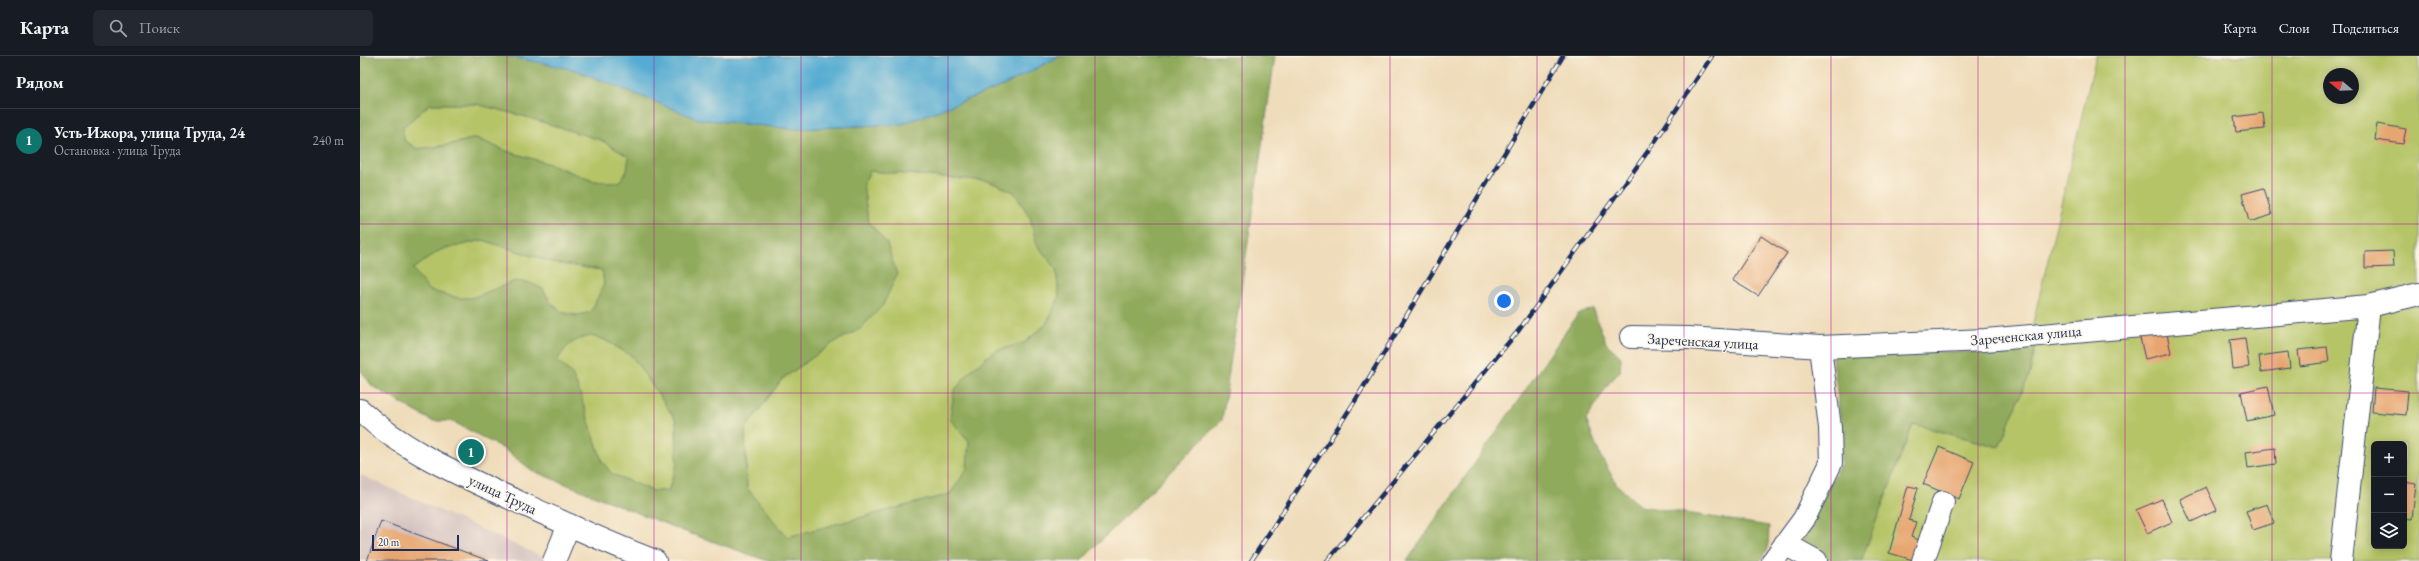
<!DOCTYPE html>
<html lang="ru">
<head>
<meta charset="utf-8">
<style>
  body { margin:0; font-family:"EB Garamond",serif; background:#242831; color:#f1f3f6 }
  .controls { position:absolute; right:12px; bottom:12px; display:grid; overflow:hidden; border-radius:6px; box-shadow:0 2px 10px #0003 }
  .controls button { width:36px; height:36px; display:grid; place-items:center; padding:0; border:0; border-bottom:1px solid #363941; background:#171b24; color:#f1f3f6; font:20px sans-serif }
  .compass { position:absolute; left:1963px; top:12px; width:36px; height:36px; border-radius:50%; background:#171b24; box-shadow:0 2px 10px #0003; rotate:289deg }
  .scale { position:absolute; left:12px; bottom:10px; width:87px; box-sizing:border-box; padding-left:4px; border:2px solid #1b2f5e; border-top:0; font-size:11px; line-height:14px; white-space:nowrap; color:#1b2f5e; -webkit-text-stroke:3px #fcf5e5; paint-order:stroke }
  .you { position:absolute; left:1144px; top:245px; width:14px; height:14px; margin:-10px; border:3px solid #fff; border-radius:50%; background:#1a73e8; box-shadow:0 0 0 6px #1a73e833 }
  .badge { display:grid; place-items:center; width:26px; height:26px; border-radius:50%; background:#0f766e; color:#fff; font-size:13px; font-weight:700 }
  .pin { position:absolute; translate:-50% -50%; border:2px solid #fff; box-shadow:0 1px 4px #0006 }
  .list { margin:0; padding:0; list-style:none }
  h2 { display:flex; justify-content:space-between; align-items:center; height:52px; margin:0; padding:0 16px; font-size:17px }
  h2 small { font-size:13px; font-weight:400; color:#9ea1a6 }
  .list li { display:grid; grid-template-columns:26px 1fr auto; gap:12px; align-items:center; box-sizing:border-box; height:64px; padding:0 16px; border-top:1px solid #363941 }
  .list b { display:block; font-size:15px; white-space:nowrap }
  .list p { margin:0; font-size:13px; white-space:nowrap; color:#9ea1a6 }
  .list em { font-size:13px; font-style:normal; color:#9ea1a6 }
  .icon { flex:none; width:22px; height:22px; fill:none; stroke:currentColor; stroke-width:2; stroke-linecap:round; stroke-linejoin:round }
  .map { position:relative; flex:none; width:2059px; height:505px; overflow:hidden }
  header { display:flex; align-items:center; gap:24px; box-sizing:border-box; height:56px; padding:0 20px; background:#171b24; border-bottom:1px solid #363941 }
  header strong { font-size:19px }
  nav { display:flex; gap:22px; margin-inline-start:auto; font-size:14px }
  .search { width:280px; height:36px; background:#242831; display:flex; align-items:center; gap:10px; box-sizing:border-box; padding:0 14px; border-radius:6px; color:#9ea1a6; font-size:15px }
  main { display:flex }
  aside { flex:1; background:#171b24 }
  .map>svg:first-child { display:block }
</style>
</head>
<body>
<header>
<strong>Карта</strong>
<div class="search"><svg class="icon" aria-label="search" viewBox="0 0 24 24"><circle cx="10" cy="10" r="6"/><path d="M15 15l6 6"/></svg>Поиск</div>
<nav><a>Карта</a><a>Слои</a><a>Поделиться</a></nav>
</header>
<main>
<aside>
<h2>Рядом<small></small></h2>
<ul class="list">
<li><span class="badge">1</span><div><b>Усть-Ижора, улица Труда, 24</b><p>Остановка · улица Труда</p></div><em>240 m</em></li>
</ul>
</aside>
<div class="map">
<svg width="2059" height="505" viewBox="0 0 2059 505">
  <rect width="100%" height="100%" fill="#fcf5e5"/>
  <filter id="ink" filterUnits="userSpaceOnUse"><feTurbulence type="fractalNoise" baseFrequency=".025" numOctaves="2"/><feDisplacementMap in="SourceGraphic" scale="8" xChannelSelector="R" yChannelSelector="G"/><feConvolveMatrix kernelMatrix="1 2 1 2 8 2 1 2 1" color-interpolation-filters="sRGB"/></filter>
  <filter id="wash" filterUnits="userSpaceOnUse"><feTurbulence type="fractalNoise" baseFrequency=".012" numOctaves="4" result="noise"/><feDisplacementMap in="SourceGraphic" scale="16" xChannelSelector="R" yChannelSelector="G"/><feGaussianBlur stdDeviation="0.9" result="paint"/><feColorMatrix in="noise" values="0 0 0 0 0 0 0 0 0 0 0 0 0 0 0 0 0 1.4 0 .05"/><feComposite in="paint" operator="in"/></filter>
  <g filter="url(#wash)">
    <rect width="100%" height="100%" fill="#efdcba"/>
    <path fill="#d1bfbd" d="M0 419H1L192 505H0Z"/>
    <path fill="#b5c466" stroke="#687a62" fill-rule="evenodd" d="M1736 0H2059V505H1501L1553 368 1639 391 1670 317 1676 287 1673 267ZM1969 18H1993V42H1969ZM2014 388H2044V490H2014Z
      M70 48H116L163 60 241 84 269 101 267 115 259 126 233 125 190 108 146 95 116 82 88 89 57 93 44 84 43 71Z
      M510 115 628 125 654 136 670 161 677 189 696 212 699 242 686 268 664 287 634 295 611 314 590 363 609 385 607 413 590 438 427 481 387 432 385 373 422 323 473 287 500 273 527 188 508 165 503 128Z
      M123 184 194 207 242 214 244 228 231 256C207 263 195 256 183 233L155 225 112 242H98L68 234 53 213 80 194Z
      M231 280 245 284 272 300 316 364 317 408 308 435H293L252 418 242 405 218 332 211 317 200 310 197 305C206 289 213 283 231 280Z"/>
    <path fill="#90aa5b" stroke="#566c5c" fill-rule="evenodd" d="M0 0H147L216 14 338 63 434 73 542 68 643 30 700 0H915L862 364 721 505H408L323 475 173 415 144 393 92 365H72L12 330 0 313ZM70 48H116L163 60 241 84 269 101 267 115 259 126 233 125 190 108 146 95 116 82 88 89 57 93 44 84 43 71ZM510 115 628 125 654 136 670 161 677 189 696 212 699 242 686 268 664 287 634 295 611 314 594 335 590 363 609 385 607 413 590 438 427 481 387 432 385 373 422 323 473 287 500 273 523 249 537 218 527 188 508 165 503 128ZM123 184 194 207 242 214 244 228 231 256 217 260 202 256 190 247 183 233 170 227 155 225 112 242H98L68 234 53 213 80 194ZM231 280 245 284 272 300 316 364 317 408 308 435H293L252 418 242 405 218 332 211 317 197 305C206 289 213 283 231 280Z
      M1233 253 1246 287 1261 301 1260 316 1249 327 1226 364 1240 399 1257 429 1280 450 1409 470 1408 493 1400 505H1047L1218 258Z
      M1676 287 1670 317 1639 391 1553 368 1501 505H1474L1439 488 1481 407V368L1472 295 1620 296Z"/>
    <path fill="#55acd2" stroke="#386e98" d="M147 0H700L643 30 542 68 434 73 338 63 216 14Z"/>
    <g id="blocks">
      <path fill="#e7a56f" d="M1903 57 1905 73 1876 76 1874 61Z
        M2017 68 2046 73 2043 88 2015 84Z
        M1904 132 1912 159 1889 166 1882 138Z
        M1401 180 1427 197 1398 240 1372 224Z
        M2033 195 2034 211 2005 212V196Z
        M1805 268 1811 297 1785 303 1778 274Z
        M1885 282 1889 311 1873 313 1870 284Z
        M1967 291 1969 306 1940 310 1938 294Z
        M1928 296 1930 312 1901 316 1899 300Z
        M1908 330 1914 359 1887 365 1881 336Z
        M2014 332 2048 335 2046 359 2012 356Z
        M1579 391 1614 406 1599 443 1563 428Z
        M1915 392 1916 408 1888 412 1886 396Z
        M2044 426 2056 428 2052 463 2044 462Z
        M1548 430 1558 432 1549 464 1556 466 1551 481 1559 484 1553 504 1529 497Z
        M1846 431 1857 454 1831 466 1820 443Z
        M1802 443 1812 466 1787 477 1776 454Z
        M1907 448 1914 467 1893 474 1886 455Z
        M21 465 129 505H7Z"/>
    </g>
  </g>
  <g filter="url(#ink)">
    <use href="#blocks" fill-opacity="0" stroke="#3b496c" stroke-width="1"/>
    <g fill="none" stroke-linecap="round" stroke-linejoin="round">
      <g stroke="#3b496c" stroke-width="24">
        <path id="minor" d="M1271 281 1328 282 1460 291 1625 284 2009 250 2059 238
          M1425 488 1456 505
          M194 505 209 469
          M1413 505 1444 463 1471 407 1470 372 1460 291
          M1563 505 1583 446
          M1981 505 2009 250"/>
      </g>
      <g stroke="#3b496c" stroke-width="24">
        <path id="major" d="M0 354C43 395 101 419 154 444 200 465 247 487 295 505"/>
      </g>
      <use href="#minor" stroke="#fff" stroke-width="22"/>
      <use href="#major" stroke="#fff" stroke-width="22"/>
      <g stroke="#1b2f5e" stroke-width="4.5">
        <path id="rail" d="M891 505 995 345 1203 0
          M967 505 1159 274 1296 84 1352 0"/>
      </g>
      <use href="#rail" stroke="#fcf5e5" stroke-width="3" stroke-dasharray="9" stroke-linecap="butt"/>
    </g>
  </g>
  <path fill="none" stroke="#b5179e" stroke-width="1" stroke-opacity="0.55" d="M147 0V505M294 0V505M441 0V505M588 0V505M735 0V505M882 0V505M1030 0V505M1177 0V505M1324 0V505M1471 0V505M1618 0V505M1765 0V505M1912 0V505M0 168H2059M0 337H2059"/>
  <g text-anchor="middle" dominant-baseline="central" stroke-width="3" stroke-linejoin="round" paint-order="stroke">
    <g font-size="15" fill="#1b2f5e" stroke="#fcf5e5">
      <text transform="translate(1666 279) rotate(-5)">Зареченская улица</text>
      <text transform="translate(1343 285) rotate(3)">Зареченская улица</text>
      <text transform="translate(143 438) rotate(25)">улица Труда</text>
    </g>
  </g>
</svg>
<div class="controls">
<button>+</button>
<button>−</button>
<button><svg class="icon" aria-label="layers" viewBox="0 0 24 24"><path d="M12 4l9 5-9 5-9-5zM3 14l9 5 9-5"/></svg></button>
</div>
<svg class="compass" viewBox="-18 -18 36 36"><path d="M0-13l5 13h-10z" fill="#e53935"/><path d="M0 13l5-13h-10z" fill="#9ea1a6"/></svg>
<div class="scale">20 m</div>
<div class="you"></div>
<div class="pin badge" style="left:111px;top:396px">1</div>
</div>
</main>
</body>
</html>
